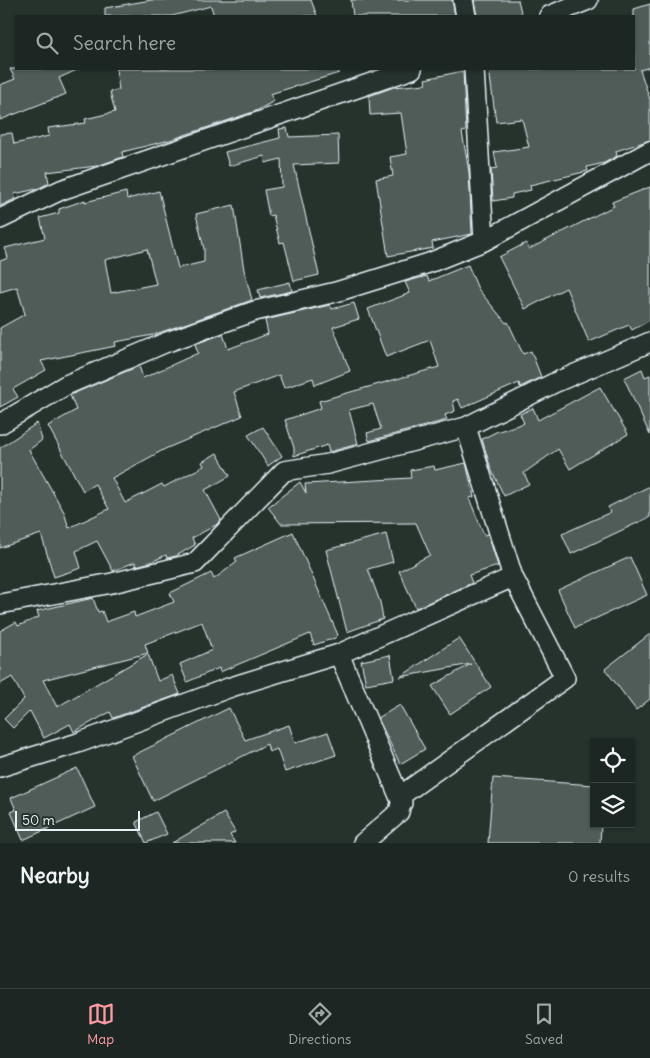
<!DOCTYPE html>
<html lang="en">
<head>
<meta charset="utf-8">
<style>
  body { margin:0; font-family:Delius,sans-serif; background:#29322f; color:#f1f3f6 }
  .controls { position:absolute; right:15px; bottom:15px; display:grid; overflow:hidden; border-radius:0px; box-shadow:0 1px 4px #0004 }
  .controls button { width:45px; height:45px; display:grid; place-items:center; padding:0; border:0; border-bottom:1px solid #3a4340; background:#1c2622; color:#f1f3f6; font:25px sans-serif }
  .scale { position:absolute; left:15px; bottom:12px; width:125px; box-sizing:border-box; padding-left:5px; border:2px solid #e8f1f8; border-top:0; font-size:14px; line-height:18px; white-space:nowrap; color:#e8f1f8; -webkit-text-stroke:4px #26332d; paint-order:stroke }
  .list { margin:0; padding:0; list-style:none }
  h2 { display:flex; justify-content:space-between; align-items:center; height:65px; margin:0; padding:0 20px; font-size:21px }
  h2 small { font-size:16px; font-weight:400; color:#a0a5a5 }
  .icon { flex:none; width:28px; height:28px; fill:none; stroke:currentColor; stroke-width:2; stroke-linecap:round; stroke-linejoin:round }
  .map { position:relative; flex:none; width:650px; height:843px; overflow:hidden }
  .search { position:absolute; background:#1c2622; box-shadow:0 1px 4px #0004; left:15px; right:15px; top:15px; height:55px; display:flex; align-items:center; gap:12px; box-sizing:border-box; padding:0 18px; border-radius:0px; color:#a0a5a5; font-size:19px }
  .sheet { height:145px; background:#1c2622 }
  nav { display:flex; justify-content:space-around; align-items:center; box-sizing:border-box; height:70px; border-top:1px solid #3a4340; background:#1c2622; font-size:14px; color:#a0a5a5 }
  nav a { display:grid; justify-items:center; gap:2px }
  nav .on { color:#ff9aa2 }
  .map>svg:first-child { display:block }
</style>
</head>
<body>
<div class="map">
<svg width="650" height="843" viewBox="0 0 650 843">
  <rect width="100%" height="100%" fill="#26332d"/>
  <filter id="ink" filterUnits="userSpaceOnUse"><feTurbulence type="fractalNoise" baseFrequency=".02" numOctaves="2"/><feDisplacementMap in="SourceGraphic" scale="10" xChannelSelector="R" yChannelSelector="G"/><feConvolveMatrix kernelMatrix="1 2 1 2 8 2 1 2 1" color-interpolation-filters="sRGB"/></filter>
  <g filter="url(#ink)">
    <path fill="#505c59" stroke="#e8f1f8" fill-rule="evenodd" d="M151 0H311L317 16H214L211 6 172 16H105V8Z
      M351 0H452L455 16H353Z
      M474 0H518L522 16H477Z
      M650 4V67L640 70 650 100V140L616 151 617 156 604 163 587 167 588 171 530 185 531 190 512 194V198L493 201 491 169 497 168 494 152 529 147 522 119 496 122 489 69H634V9Z
      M10 69H79L59 78 66 94 0 120V85L15 79Z
      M116 69H338L339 73 270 94 274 101 256 111 170 140 122 152 123 157 97 166 47 172 49 183 37 189 14 194 15 199 0 206V134L12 133 14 144 49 136 48 128 86 123 85 119 115 112 110 92 119 90Z
      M463 71 466 131 462 132 469 172 472 234 432 242 433 248 388 256 376 179 393 176 390 157 407 154 401 113 370 115 369 96 394 87 426 84 425 79Z
      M287 128 289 137 338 135 339 163 294 165 319 275 294 281 284 242 280 243 273 215 269 216 264 190 282 187 281 159 265 163 264 156 229 166 225 152 280 138 279 129Z
      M650 187V320L632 330 629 325 589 342 566 288 525 309 499 257 526 243 529 249 614 206 612 202Z
      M159 191 178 268 204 262V249L196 214 234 205 244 270 252 300 153 335 115 342 116 346 41 361 46 370 13 389 18 397 0 407V328L25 314 17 287 0 292V261L8 258 5 248 45 238 40 218 59 213V209L85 200V202L126 192 127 199ZM147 249 156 284 111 293 105 260Z
      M468 265 478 289 506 323 508 322 523 354 531 351 541 377 520 387 519 383 462 408 458 399 453 401 455 411 445 415 447 420 369 441 367 433 381 429 373 404 349 410 358 444 329 452 327 445 294 456V448L285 420 321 408 319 401 439 367 430 340 386 357 368 309 410 293 405 282 427 276 429 281Z
      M290 282 292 291 260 298 258 290Z
      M354 303 359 319 333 327 350 371 315 385 313 378 284 388 279 375 234 392 242 416 165 449 112 478 125 503 162 484 164 487 204 466 202 462 217 453 230 476 205 490 221 520 216 525 192 538 195 545 176 556 167 558 166 555 151 562 136 566 135 562 113 571 97 541 76 551 81 568 54 577 41 534 0 548V448L37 423 42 440 29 450 64 512 69 528 109 509 95 484 83 491 48 426 76 410 70 395 139 366 143 378 198 353 195 344 223 334 228 349 268 334 265 320 330 305 332 309Z
      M642 369 645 377 650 375V435L624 378Z
      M600 387 628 434 570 469 558 449 524 473 529 484 504 496 491 469 482 439 496 432 524 423 520 414 533 408 538 420Z
      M263 427 282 456 268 466 248 435Z
      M466 463 474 497 469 498 484 535 488 534 498 566 469 575 472 583 416 608 399 571 430 555 416 523 281 524 268 507 300 482 306 493 305 484 411 478 410 470 434 466 435 470Z
      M650 486V517L571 554 562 534 611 512 608 507Z
      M293 532 338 635 335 638 314 645 310 634 220 672 219 668 187 682 180 664 212 650 202 622 145 644 148 653 43 680 57 707 148 654 158 681 172 675 180 694 113 718 110 712 74 732 70 724 44 738 30 711 13 728 4 719 24 699 12 677 0 684V631L16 622 18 626 39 617 37 611 93 598 98 612 102 611 106 622 134 612 135 617 174 602 170 593 211 573 214 579 237 562 235 558Z
      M386 534 393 562 368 569 380 602 383 619 347 632 326 550Z
      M630 557 647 595 575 628 558 590Z
      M650 634V699L636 710 605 669Z
      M459 638 491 687 450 714 432 686 471 664 400 677Z
      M390 655 394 679 366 684 361 661Z
      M400 705 425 749 400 764 378 718Z
      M229 708 245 740 289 725 295 743 328 732 336 755 285 772 277 749 269 752 267 744 153 801 132 756Z
      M77 768 95 807 23 840 11 812 16 810 11 798Z
      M493 778 594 785V824H601L600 843H488Z
      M156 812 167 834 146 843 136 822Z
      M224 813 235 832 230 835 235 843H172Z"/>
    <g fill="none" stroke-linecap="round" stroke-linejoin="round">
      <g stroke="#e8f1f8" stroke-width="22">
        <path id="minor" d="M463 0 466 16
          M549 16 588 0
          M474 69 484 241
          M0 219 61 190 412 69
          M0 424 66 385 167 342 255 311 336 292 429 263 484 241 650 151
          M0 604 112 583 195 563 284 471 328 464 466 427 554 383 650 342
          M339 654 513 577
          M0 767 78 743 231 687 339 654 402 803
          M363 843 399 812 403 794 565 678 513 577 466 427"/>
      </g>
      <use href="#minor" stroke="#26332d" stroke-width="19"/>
    </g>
  </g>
</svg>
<div class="controls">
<button><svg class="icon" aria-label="locate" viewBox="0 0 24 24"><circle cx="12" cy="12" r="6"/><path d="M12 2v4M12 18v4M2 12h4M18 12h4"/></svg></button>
<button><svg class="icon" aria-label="layers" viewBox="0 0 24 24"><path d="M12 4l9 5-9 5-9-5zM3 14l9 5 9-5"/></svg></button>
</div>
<div class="scale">50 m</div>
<div class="search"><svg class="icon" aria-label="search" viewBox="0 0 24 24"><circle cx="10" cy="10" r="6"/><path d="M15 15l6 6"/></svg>Search here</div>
</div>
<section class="sheet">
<h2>Nearby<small>0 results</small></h2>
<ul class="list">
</ul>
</section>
<nav>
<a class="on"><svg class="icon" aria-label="map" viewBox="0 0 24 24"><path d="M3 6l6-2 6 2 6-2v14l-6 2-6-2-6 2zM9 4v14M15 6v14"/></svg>Map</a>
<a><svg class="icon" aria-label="directions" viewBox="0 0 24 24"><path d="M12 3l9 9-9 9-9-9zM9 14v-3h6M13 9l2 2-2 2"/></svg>Directions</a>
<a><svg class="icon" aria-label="saved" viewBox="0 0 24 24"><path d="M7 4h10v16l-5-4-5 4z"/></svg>Saved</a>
</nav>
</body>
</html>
